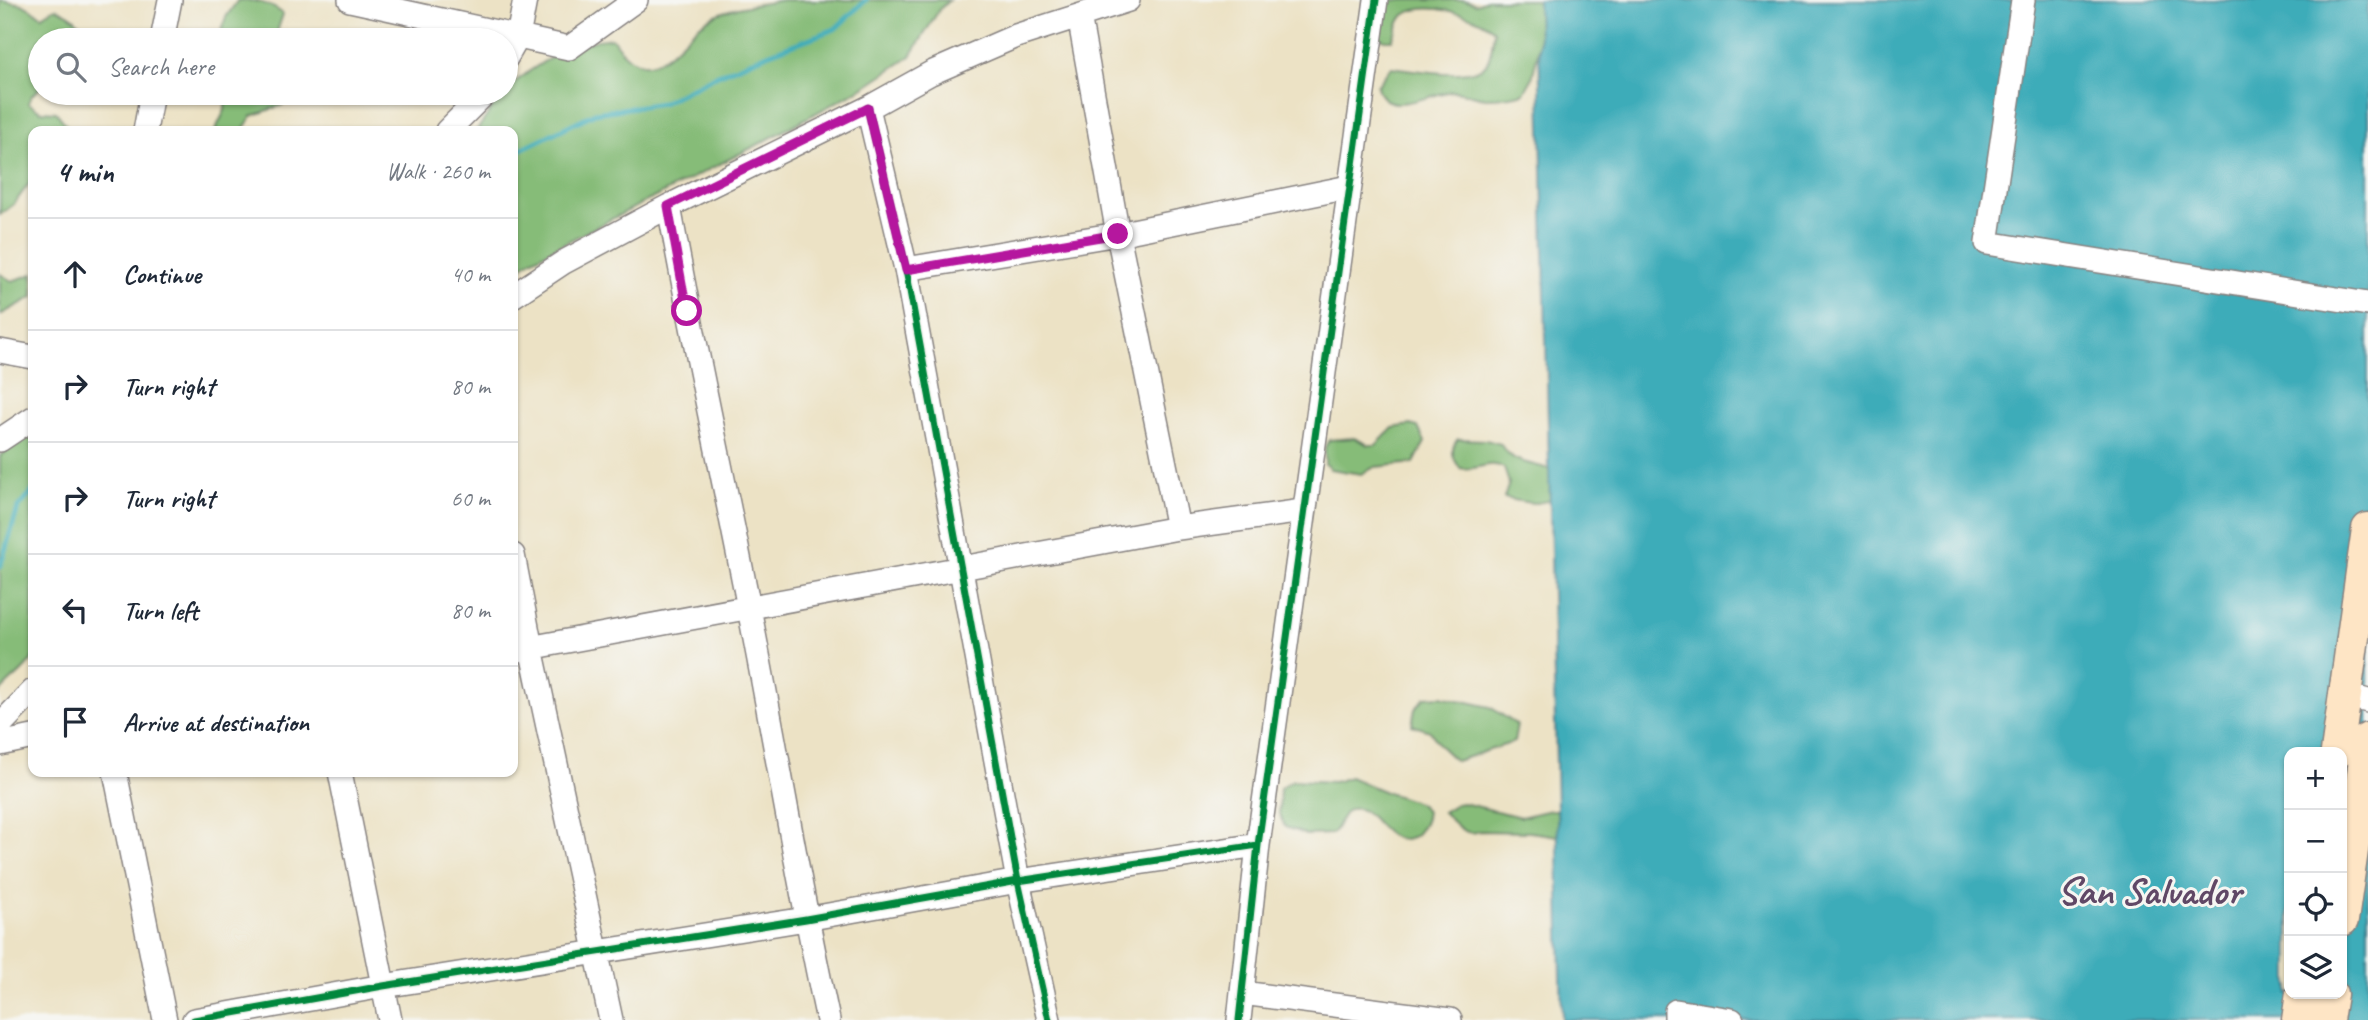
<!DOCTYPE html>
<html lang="en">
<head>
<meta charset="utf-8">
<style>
  body { margin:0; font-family:Caveat,sans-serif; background:#f6f6f7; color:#1f2937 }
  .controls { position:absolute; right:21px; bottom:21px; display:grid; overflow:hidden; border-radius:14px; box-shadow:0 2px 5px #0004 }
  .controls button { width:63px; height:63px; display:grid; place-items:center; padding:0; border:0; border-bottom:2px solid #e0e1e3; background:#fff; color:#1f2937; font:35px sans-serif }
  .stop { position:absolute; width:21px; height:21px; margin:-16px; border:5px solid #b5179e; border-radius:50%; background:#fff }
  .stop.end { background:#b5179e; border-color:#fff; box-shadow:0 2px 7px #0008 }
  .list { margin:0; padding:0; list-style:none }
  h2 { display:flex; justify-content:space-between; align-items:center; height:91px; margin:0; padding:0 28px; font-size:30px }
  h2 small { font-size:23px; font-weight:400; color:#747a83 }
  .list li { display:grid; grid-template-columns:46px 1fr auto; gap:21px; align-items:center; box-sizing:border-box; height:112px; padding:0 28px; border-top:2px solid #e0e1e3 }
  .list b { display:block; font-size:26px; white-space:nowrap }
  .list em { font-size:23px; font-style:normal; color:#747a83 }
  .icon { flex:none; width:38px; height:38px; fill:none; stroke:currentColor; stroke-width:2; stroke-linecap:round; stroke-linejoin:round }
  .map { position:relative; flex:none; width:2368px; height:1020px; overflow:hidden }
  .search { position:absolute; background:#fff; box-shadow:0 2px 5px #0004; left:28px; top:28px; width:490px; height:77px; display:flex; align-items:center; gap:18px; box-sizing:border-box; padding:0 24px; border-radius:38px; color:#747a83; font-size:26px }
  .panel { position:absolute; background:#fff; box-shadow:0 2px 5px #0004; left:28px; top:126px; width:490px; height:651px; border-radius:14px }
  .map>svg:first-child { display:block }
</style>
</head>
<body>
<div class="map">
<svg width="2368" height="1020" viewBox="0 0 2368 1020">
  <rect width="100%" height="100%" fill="#f6f6f2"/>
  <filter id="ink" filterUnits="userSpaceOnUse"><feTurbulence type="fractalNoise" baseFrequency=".0143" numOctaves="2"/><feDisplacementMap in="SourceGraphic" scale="14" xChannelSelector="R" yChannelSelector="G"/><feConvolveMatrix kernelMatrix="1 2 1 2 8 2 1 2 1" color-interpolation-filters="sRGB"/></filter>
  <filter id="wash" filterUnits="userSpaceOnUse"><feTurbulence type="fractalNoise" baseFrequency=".00686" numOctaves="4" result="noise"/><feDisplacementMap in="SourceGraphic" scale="28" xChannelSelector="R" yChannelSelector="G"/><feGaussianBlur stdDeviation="1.57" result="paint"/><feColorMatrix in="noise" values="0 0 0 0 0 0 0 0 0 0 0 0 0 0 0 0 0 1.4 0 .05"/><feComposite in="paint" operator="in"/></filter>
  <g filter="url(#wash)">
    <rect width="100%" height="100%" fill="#ece2c5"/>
    <path fill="#86bc78" stroke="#546f5a" stroke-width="2" d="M0 0 22 4 42 16 55 8C73 15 81 21 87 40H40V88L32 95 28 103 41 111 56 112 71 131H33V178L14 204 0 215Z
      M238 0C256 0 270 3 283 14L278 29 277 40H218L226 17Z
      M782 0H949L939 10 911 56 866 86 761 143 531 260 513 273V131H476C486 119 492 105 503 93H506V90C535 64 573 41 612 38 653 100 677 35 712 17 732 6 759 5 782 0Z
      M1364 0H1464L1476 4 1487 0H1542L1546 32 1539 47 1532 79 1524 93C1513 96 1498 98 1486 98 1475 97 1465 92 1454 91 1436 91 1384 121 1377 86L1391 67C1411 69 1468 80 1484 66 1492 60 1493 39 1494 30 1477 14 1423 0 1404 15 1397 22 1396 32 1392 40H1385L1364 33Z
      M225 93H300L282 105 252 116 242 131H215L225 110Z
      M0 274 12 281 33 274V297L0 315Z
      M1410 425 1418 427 1425 442 1414 463 1375 467 1361 474 1330 469 1325 464V447L1329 440 1354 438 1369 445H1376L1393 428Z
      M33 430V657C27 670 10 680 0 692V456L16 441Z
      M1458 439 1486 440 1501 444C1509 464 1534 463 1551 470L1559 495C1539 508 1526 502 1504 498L1509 483 1504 468C1488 459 1476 472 1460 468 1452 458 1450 448 1458 439Z
      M1441 696 1490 707 1517 725 1514 742 1456 761 1440 746 1430 731 1412 725 1415 709 1425 697Z
      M1350 777C1362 782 1373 787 1385 792 1398 798 1438 801 1423 825 1420 830 1417 835 1412 837 1382 849 1374 803 1351 809 1341 812 1339 827 1332 834L1307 835 1285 827 1279 813 1280 788 1293 780 1334 782Z
      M1463 803 1521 817 1551 810H1567L1572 838 1530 832 1479 831C1464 838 1454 822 1443 812L1456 804Z"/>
    <path fill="#3cacb9" stroke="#2f677a" stroke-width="2" fill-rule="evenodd" d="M1538 0H2368V1020H1562ZM2289 752H2342V994H2289Z"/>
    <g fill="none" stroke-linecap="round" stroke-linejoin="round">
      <path stroke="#3cacb9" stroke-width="5" d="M513 153 595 113 662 103 711 78 770 53 835 29 866 0
        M0 567 18 508 33 491"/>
    </g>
  </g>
  <g filter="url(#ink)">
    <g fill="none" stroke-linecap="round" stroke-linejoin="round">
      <g stroke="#878280" stroke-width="26">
        <path id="street" d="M350 0 569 48 636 0
          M2023 0 1987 243 2368 304
          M1079 16 1118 234 1178 528
          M162 40 170 0
          M506 58 518 37 525 0
          M868 108 906 269 1018 881 1049 1020
          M145 131 152 93
          M447 131 485 93
          M669 206C693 341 723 474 749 608 776 745 798 883 828 1020
          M906 269 1118 234 1349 187
          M513 296 564 262 669 206 868 108 931 73 1016 36 1128 0
          M0 351 33 357
          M0 440 33 418
          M513 555 531 648 611 1020
          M513 651 1178 528 1303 511
          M2345 695 2368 701
          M0 725 33 691
          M0 744 33 737
          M115 772 165 1020
          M340 772 390 1020
          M1242 993 1450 1020
          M194 1020 383 986 806 919 1018 881 1258 845
          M1239 1020 1258 845 1376 0
          M1676 1020V1011L1732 1020"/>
      </g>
      <g stroke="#878280" stroke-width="35">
        <path id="secondary" d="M2337 752 2368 529
          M2342 920 2368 739
          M2298 1020 2302 994
          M2327 1020 2331 994"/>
      </g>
      <use href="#street" stroke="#fff" stroke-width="23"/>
      <use href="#secondary" stroke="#fee5c5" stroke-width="32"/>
      <g stroke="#f6f6f2" stroke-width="11">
        <path id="cycleway" d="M868 108 906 269 1018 881 1049 1020
          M194 1020 383 986 806 919 1018 881 1258 845
          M1239 1020 1258 845 1376 0"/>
      </g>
      <use href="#cycleway" stroke="#00873e" stroke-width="7"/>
    </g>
  </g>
  <g fill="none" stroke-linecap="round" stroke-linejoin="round" filter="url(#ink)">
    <path stroke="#b5179e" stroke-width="9" d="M687 311 668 206 868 108 906 270 1118 234"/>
  </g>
  <g text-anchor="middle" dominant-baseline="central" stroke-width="6" stroke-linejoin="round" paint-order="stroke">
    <g font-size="40" font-weight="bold" fill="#604866" stroke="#f6f6f2">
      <text x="2149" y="891">San Salvador</text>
    </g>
  </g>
</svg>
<div class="controls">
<button>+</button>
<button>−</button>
<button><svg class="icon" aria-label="locate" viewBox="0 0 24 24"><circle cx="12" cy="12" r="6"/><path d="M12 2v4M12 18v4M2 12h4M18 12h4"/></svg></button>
<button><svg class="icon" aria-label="layers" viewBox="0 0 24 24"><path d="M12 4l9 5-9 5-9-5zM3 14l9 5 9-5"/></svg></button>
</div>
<div class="stop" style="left:687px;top:311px"></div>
<div class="stop end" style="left:1118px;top:234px"></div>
<div class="search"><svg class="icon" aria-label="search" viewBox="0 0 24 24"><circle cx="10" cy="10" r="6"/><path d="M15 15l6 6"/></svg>Search here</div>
<section class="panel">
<h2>4 min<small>Walk · 260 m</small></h2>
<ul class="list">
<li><svg class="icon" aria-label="ahead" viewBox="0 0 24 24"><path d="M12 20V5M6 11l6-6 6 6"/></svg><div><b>Continue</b></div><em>40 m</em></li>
<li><svg class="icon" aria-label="right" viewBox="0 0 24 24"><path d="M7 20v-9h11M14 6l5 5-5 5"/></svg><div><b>Turn right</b></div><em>80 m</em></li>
<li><svg class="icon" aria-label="right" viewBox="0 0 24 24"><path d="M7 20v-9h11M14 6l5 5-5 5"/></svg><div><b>Turn right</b></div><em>60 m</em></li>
<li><svg class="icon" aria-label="left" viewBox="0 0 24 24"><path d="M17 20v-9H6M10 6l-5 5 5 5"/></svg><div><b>Turn left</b></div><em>80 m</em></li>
<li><svg class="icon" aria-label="arrive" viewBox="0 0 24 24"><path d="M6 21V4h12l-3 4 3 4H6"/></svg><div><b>Arrive at destination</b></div></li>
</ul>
</section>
</div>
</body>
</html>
